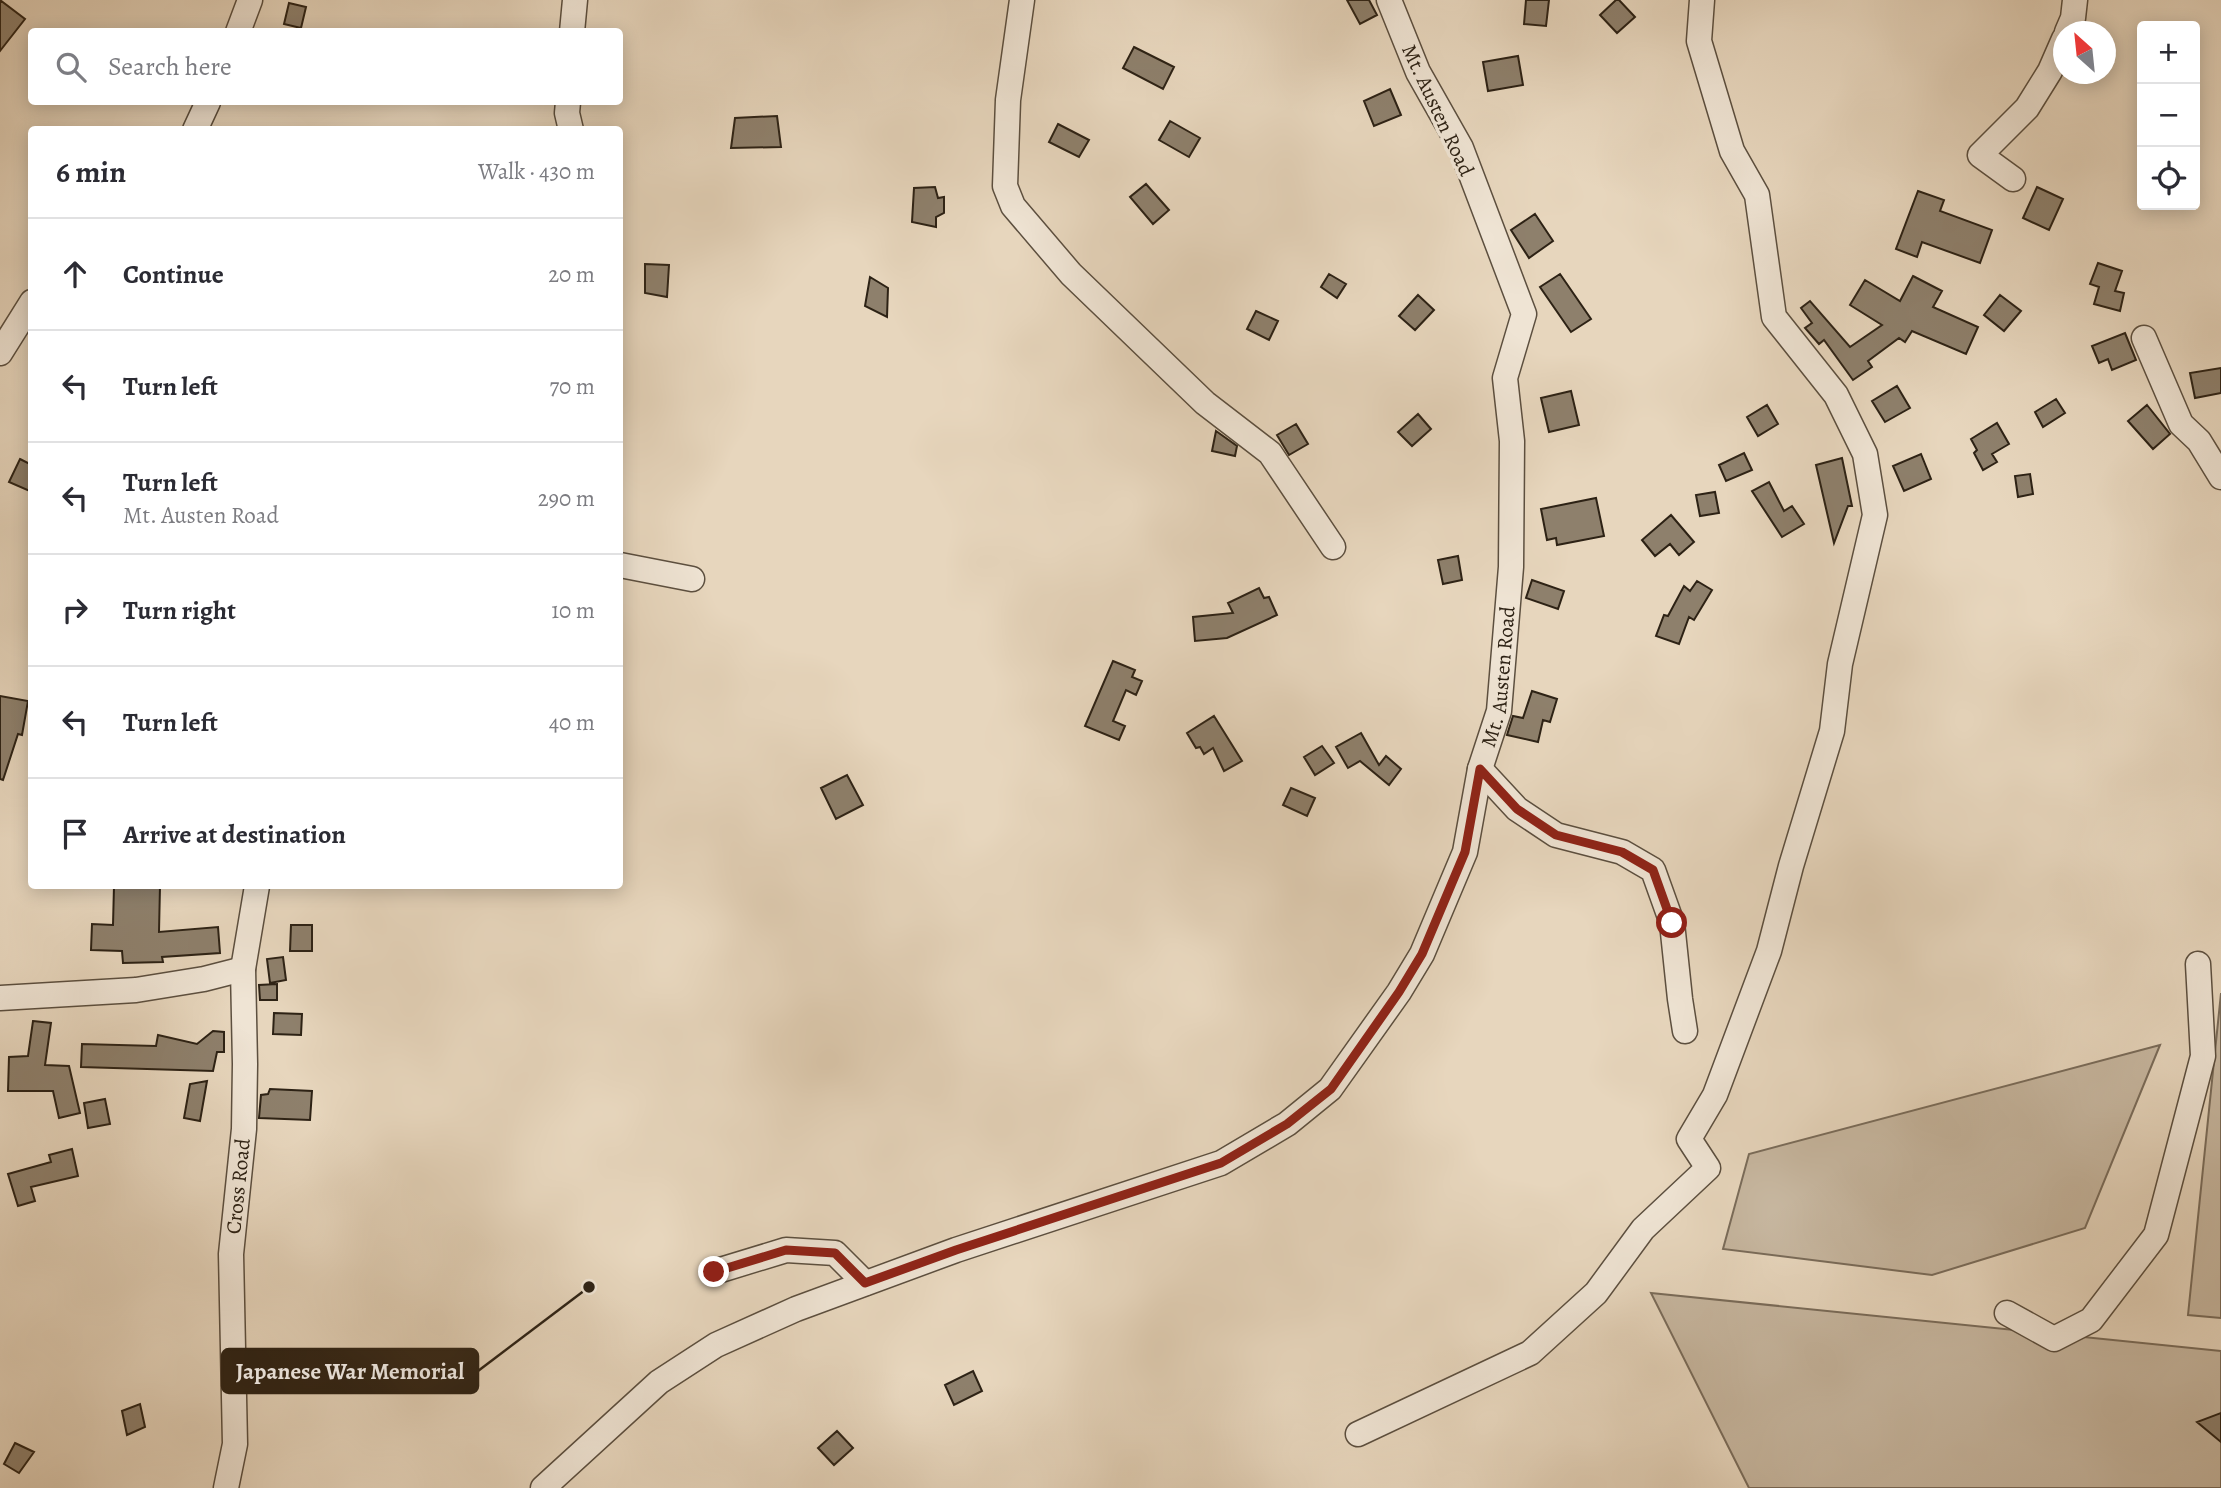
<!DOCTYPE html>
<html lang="en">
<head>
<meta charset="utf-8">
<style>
  body { margin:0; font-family:Alegreya,serif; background:#f2f2f3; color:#2b2b33 }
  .controls { position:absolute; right:21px; top:21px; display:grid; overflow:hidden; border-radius:7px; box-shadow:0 4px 18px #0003 }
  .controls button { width:63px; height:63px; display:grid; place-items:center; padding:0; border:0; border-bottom:2px solid #e1e1e2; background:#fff; color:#2b2b33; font:35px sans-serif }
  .compass { position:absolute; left:2053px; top:21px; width:63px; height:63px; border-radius:50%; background:#fff; box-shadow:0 4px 18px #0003; rotate:333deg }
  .stop { position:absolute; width:21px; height:21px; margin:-16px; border:5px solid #8f2418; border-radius:50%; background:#fff }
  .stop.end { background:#8f2418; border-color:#fff; box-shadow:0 2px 7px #0008 }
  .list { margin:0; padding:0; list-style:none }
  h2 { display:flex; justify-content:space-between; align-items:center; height:91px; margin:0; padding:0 28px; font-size:30px }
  h2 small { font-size:23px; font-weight:400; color:#7c7c81 }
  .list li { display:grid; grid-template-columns:46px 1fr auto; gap:21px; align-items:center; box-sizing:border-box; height:112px; padding:0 28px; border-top:2px solid #e1e1e2 }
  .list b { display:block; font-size:26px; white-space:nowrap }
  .list p { margin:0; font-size:23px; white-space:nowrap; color:#7c7c81 }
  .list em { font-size:23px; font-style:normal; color:#7c7c81 }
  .icon { flex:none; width:38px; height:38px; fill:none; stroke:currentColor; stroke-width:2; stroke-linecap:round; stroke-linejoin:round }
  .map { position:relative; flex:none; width:2221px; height:1488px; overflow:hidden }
  .search { position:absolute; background:#fff; box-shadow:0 4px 18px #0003; left:28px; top:28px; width:595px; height:77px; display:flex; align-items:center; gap:18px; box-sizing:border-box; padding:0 24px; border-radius:7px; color:#7c7c81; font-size:26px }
  .panel { position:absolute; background:#fff; box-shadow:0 4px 18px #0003; left:28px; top:126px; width:595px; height:763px; border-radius:7px }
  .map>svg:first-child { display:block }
</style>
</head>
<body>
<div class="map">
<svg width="2221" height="1488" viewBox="0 0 2221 1488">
  <rect width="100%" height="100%" fill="#e7d6bd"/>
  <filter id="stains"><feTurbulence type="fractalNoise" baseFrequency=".00286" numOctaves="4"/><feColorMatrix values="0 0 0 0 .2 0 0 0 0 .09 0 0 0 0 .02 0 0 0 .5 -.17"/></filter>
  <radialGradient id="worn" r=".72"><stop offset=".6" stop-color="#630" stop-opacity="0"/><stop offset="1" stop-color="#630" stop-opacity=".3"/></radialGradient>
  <path fill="#c7b7a0" stroke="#7a6c5a" stroke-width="2" d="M2221 993V1318L2188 1315Z
    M2160 1045 2085 1228 1932 1275 1723 1249 1749 1154Z
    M1651 1293 2221 1351V1488H1749Z"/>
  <path fill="#8e806c" stroke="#2d2215" stroke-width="2" d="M0 0 25 19 0 51Z
    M1347 0H1369L1377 15 1360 24Z
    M1526 0H1549L1546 26 1524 24Z
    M1616 0H1619L1635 17 1617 33 1600 15Z
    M289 3 306 7 301 28 284 24Z
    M1134 47 1174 67 1163 89 1123 68Z
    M1518 56 1523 85 1488 91 1483 62Z
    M1390 89 1401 115 1374 126 1364 101Z
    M777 116 781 147 731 148 735 118Z
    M1170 121 1200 138 1189 157 1159 140Z
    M1058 124 1089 140 1079 157 1049 142Z
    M1146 184 1169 210 1153 224 1130 197Z
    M935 187 938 198 944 197V213L936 217V227L912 222 914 188Z
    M2037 187 2063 199 2049 230 2023 218Z
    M1918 191 1944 200 1940 211 1992 230 1980 263 1922 242 1917 257 1896 249Z
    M1535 214 1553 241 1529 258 1511 230Z
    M2098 263 2122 271 2115 291 2124 293 2120 311 2094 304 2099 287 2090 284Z
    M645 264 669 265 667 297 645 293Z
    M1329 274 1346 284 1337 298 1321 287Z
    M1560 274 1591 319 1571 332 1540 287Z
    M1913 276 1942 291 1933 307 1978 327 1966 354 1912 331 1905 342 1899 338 1868 361 1872 367 1853 380 1824 340 1819 344 1805 328 1812 323 1801 308 1810 301 1850 347 1882 325 1850 305 1865 280 1900 301Z
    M870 277 888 288 887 317 865 306Z
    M1418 295 1434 310 1415 330 1399 316Z
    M2000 295 2021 311 2004 331 1984 315Z
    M1256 311 1278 321 1269 340 1247 329Z
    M2125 333 2136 360 2112 370 2108 359 2099 363 2092 346Z
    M2221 368V393L2195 398 2190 373Z
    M1897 386 1910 408 1885 422 1872 401Z
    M1571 391 1579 425 1549 432 1541 398Z
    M2056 399 2065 413 2043 427 2035 412Z
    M1767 405 1778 424 1758 436 1747 417Z
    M2147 405 2170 434 2153 449 2128 421Z
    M1418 414 1431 429 1412 446 1398 432Z
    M1997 423 2009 444 1992 454 1997 462 1983 470 1974 453 1977 450 1971 439Z
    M1296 424 1308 444 1289 455 1277 435Z
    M1216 431 1237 446 1235 456 1212 451Z
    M1744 453 1752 470 1726 481 1719 465Z
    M1921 454 1931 479 1904 491 1893 466Z
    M1842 458 1852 506H1848L1834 543 1816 465Z
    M20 459 32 465V492L9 482Z
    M2030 474 2033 494 2018 497 2015 476Z
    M1769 482 1784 511 1792 506 1804 524 1782 537 1752 491Z
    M1715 492 1719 513 1700 516 1696 495Z
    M1596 498 1604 536 1557 545 1556 538 1547 540 1541 509Z
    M1671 515 1694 542 1679 555 1670 544 1655 556 1642 540Z
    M1458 556 1462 580 1443 584 1438 560Z
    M1532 580 1564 591 1558 609 1526 598Z
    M1697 581 1712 590 1694 620 1689 617 1679 644 1656 636 1664 615 1668 616 1684 586 1690 591Z
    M1259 588 1264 598 1269 597 1277 615 1227 638 1195 641 1193 617 1233 613 1228 603Z
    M1113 661 1135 670 1132 677 1142 681 1136 695 1126 690 1113 721 1125 726 1119 740 1085 726Z
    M1532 691 1557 699 1550 722 1543 720 1538 742 1507 735 1513 716 1523 718Z
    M0 696 28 701 22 735 18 734 3 780 0 779Z
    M1214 716 1242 761 1224 771 1213 748 1204 754 1200 747 1196 748 1187 733Z
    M1361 733 1379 765 1386 756 1401 769 1389 785 1360 761 1348 768 1336 747Z
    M1322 746 1334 763 1315 775 1304 757Z
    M847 775 863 805 836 819 821 788Z
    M1291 788 1315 798 1307 816 1283 805Z
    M114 886H160L159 932 218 927 220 953 162 957 163 962 123 963 122 951 91 950 92 924 113 925Z
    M291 925H312V951H290Z
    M283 957 286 980 270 983 267 959Z
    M277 984V1000H260L259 985Z
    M274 1013 302 1014 301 1035 273 1034Z
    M33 1021 51 1023 45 1065 69 1066 80 1113 59 1118 53 1091H8L9 1057 28 1056Z
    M213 1031 224 1032V1052H217L213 1071 81 1067 82 1044 156 1046 158 1035 197 1044Z
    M207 1081 200 1121 184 1118 190 1084Z
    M270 1089 312 1091 310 1120 259 1118 261 1095 268 1094Z
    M105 1099 110 1124 88 1128 84 1103Z
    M72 1149 78 1176 31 1187 35 1201 18 1206 8 1174 51 1162 49 1155Z
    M973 1371 982 1391 954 1405 945 1385Z
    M140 1404 145 1427 127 1435 122 1411Z
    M2221 1413V1442L2197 1422Z
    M837 1431 853 1448 834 1465 818 1448Z
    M15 1443 34 1452 19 1473 4 1464Z"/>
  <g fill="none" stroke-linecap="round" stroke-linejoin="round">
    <g stroke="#5c4f3f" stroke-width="27">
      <g id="minor">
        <path d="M1022 0 1008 100 1005 186 1013 206 1071 274 1205 403 1270 453 1333 547"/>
        <path d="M238 32 250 0"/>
        <path d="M572 32 575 0"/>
        <path d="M2067 32 2073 18 2075 0"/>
        <path d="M568 102 567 113 571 130"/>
        <path d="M195 130 208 102"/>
        <path d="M2013 179 1980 155 2027 108 2050 71 2064 39"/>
        <path d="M2144 338 2181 424 2199 441 2221 477"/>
        <path d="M0 353 32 302"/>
        <path d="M620 565 692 579"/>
        <path d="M1480 769 1517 809 1556 835 1622 852 1653 870 1672 923 1680 999 1685 1031"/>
        <path d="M0 998 136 990 204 979 243 969"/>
        <path d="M714 1272 786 1250 835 1253 865 1283"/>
        <path d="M2007 1313 2054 1339 2091 1320 2156 1235 2203 1056 2198 964"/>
        <path d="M1358 1434 1530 1353 1596 1293 1643 1229 1708 1168 1689 1139 1715 1095 1769 951 1791 866 1832 731 1840 664 1875 515 1865 454 1836 395 1774 317 1757 195 1732 151 1699 41 1702 0"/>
        <path id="s1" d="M226 1488 235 1444 231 1254 244 1129 245 1064 243 969 257 886"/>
        <path id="s2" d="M543 1488 659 1382 716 1345 796 1309 956 1250 1221 1163 1287 1124 1330 1089 1399 992 1422 954 1465 852 1480 769 1499 711 1511 567 1512 441 1505 378 1524 314 1461 148 1418 72 1389 0"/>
      </g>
    </g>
    <use href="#minor" stroke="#efe4d4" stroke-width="24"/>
  </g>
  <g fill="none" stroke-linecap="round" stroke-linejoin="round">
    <path stroke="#8f2418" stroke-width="9" d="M714 1272 786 1250 835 1253 865 1283 956 1250 1221 1163 1287 1124 1331 1089 1399 992 1422 954 1465 852 1480 769 1517 809 1556 835 1622 852 1653 870 1672 923"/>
  </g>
  <g text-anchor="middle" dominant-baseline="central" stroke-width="7" stroke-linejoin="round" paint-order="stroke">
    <g font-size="21" fill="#2d2215" stroke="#efe4d4">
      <text transform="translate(1438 110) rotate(65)">Mt. Austen Road</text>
      <text stroke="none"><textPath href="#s2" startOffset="1348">Mt. Austen Road</textPath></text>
      <text stroke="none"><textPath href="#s1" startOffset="303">Cross Road</textPath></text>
    </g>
  </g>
  <path fill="none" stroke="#2d2215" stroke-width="2.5" d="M589 1287L478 1371"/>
  <circle fill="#2d2215" stroke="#efe4d4" stroke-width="2.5" cx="589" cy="1287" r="7"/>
  <rect fill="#2d2215" stroke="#2d2215" stroke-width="2.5" x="222" y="1349" width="256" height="44" rx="7"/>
  <g font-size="23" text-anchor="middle" font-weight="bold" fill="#fff">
    <text x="350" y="1379">Japanese War Memorial</text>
  </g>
  <rect width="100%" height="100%" filter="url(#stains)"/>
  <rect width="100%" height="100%" fill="url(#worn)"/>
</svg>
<div class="controls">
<button>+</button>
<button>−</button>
<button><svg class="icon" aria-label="locate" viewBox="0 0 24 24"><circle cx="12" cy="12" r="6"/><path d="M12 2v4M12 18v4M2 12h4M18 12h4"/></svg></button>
</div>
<svg class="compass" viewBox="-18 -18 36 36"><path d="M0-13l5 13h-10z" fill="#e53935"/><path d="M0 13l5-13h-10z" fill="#7c7c81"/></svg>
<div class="stop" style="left:1672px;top:923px"></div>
<div class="stop end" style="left:714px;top:1272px"></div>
<div class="search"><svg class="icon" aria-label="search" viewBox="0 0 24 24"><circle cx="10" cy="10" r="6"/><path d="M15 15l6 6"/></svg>Search here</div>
<section class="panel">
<h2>6 min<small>Walk · 430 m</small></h2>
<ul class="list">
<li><svg class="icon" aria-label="ahead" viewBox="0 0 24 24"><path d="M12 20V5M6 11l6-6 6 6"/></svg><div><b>Continue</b></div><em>20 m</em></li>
<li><svg class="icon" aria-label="left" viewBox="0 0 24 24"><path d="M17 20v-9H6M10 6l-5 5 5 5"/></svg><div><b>Turn left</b></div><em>70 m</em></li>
<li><svg class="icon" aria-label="left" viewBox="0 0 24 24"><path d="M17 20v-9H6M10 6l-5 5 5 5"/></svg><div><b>Turn left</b><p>Mt. Austen Road</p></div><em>290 m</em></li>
<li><svg class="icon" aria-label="right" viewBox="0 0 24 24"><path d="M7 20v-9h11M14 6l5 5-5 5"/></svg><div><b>Turn right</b></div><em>10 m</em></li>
<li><svg class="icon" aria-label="left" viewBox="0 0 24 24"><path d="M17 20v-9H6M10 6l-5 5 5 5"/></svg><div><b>Turn left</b></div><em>40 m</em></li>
<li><svg class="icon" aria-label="arrive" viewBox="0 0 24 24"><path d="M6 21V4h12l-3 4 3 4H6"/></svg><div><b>Arrive at destination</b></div></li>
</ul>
</section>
</div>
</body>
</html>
